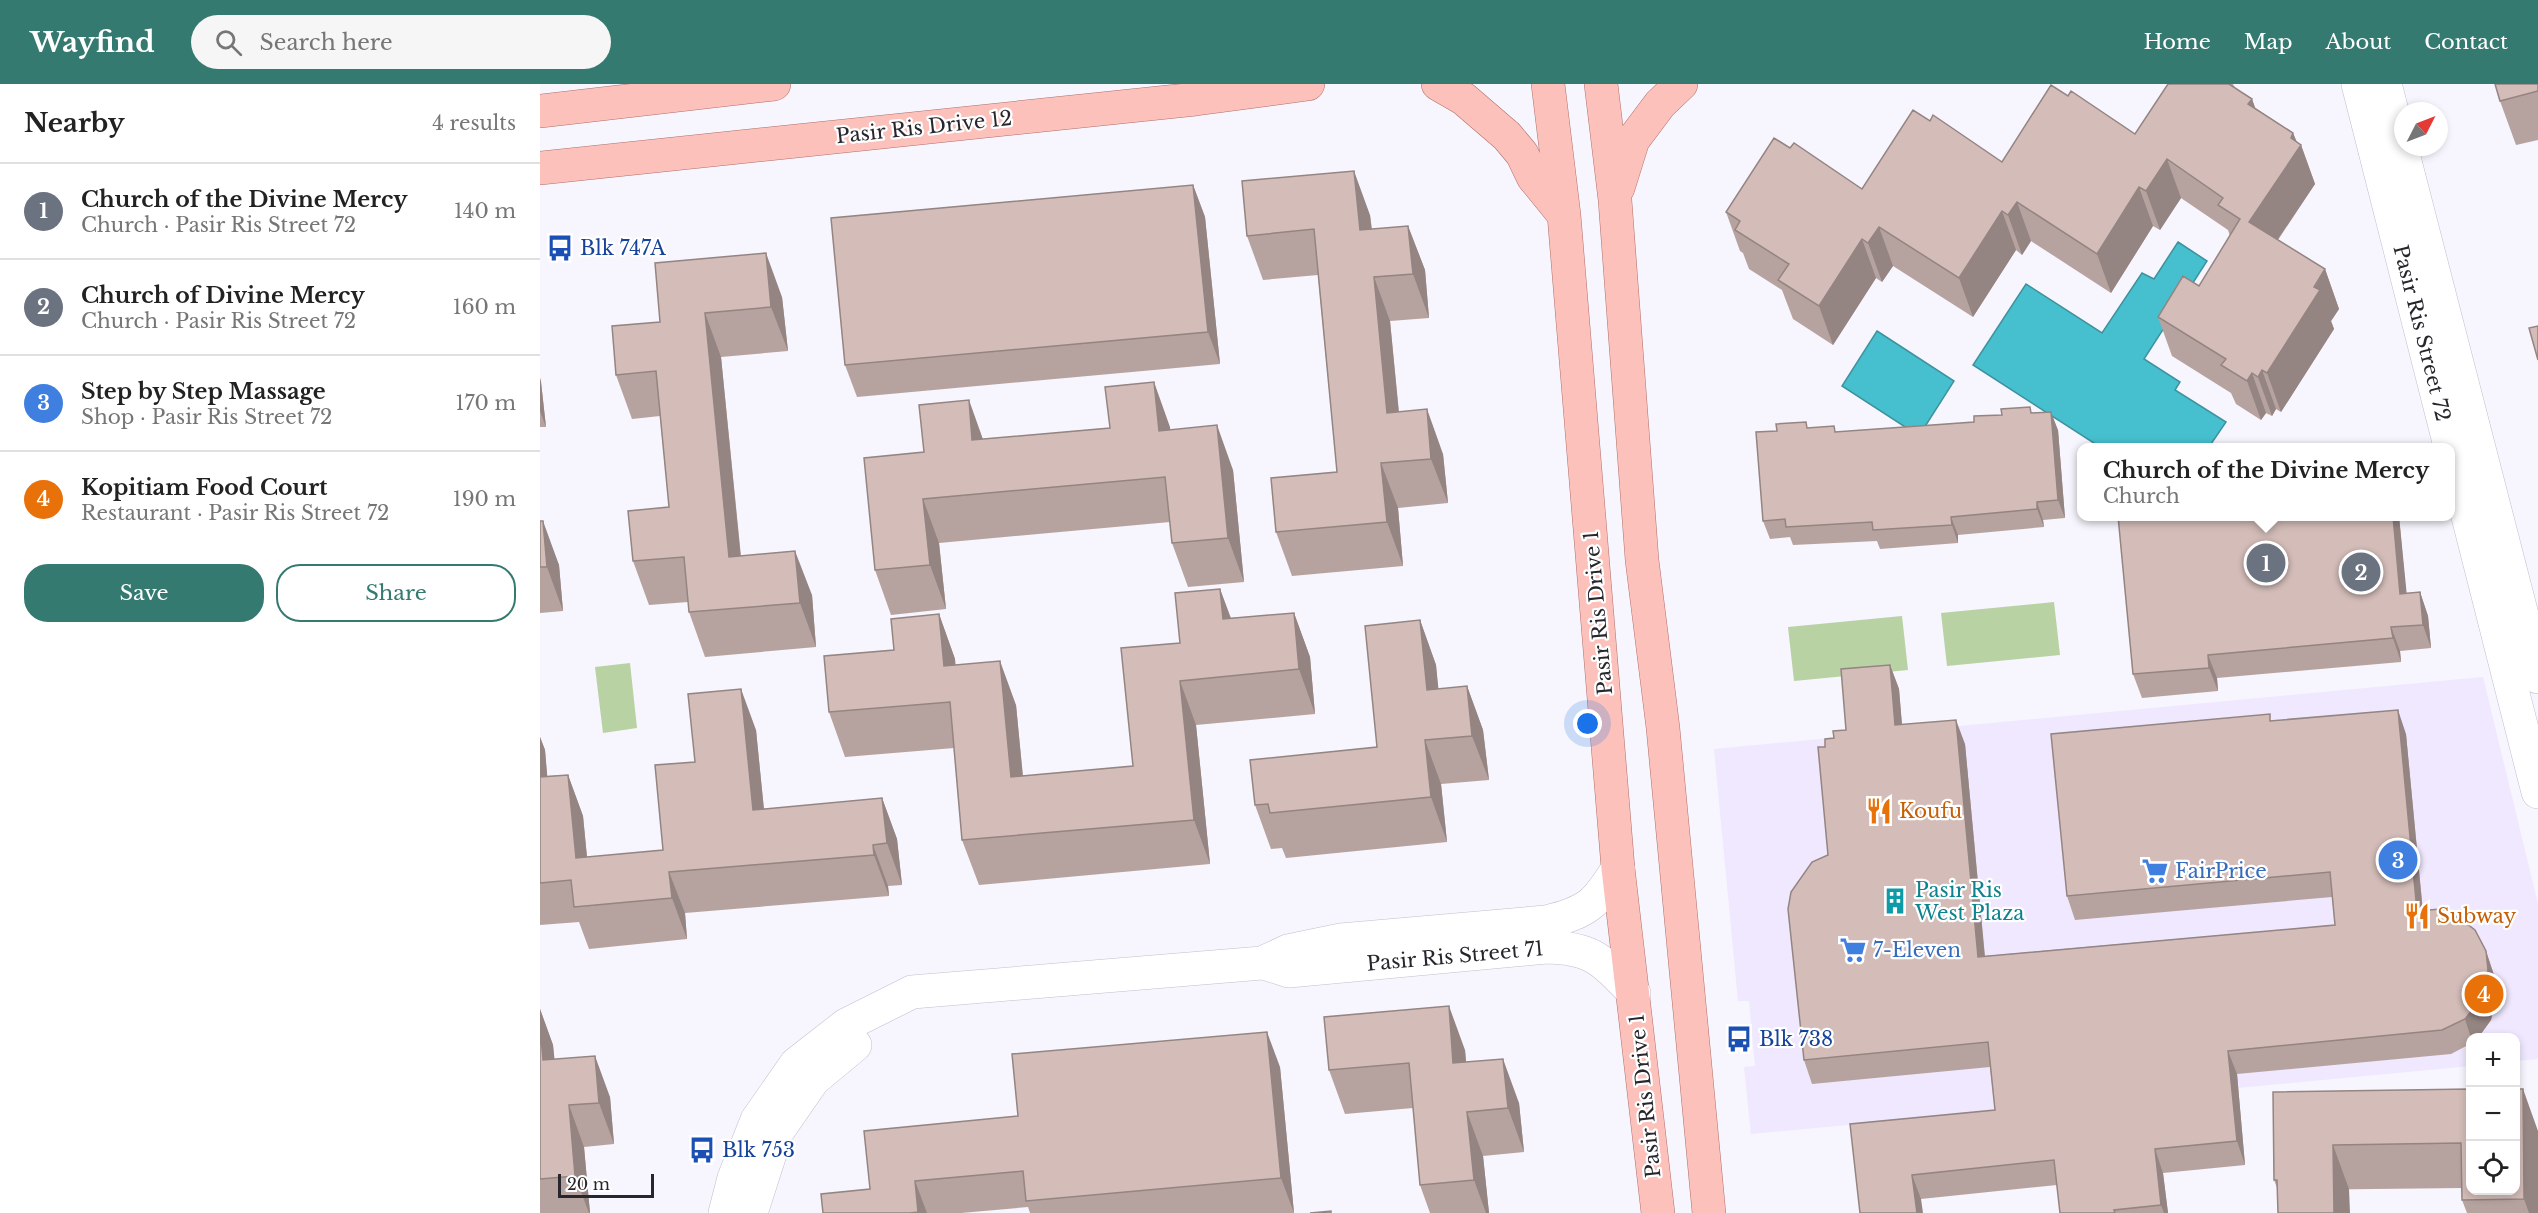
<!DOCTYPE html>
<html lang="en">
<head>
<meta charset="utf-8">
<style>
  body { margin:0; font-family:"Libre Baskerville",serif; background:#f6f6f6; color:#222 }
  .controls { position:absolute; right:18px; bottom:18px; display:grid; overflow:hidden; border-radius:12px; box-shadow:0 3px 9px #0003 }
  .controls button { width:54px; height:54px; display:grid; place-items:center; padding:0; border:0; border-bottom:2px solid #e0e0e0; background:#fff; color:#222; font:30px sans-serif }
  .compass { position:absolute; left:1854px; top:18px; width:54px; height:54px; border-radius:50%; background:#fff; box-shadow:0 3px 9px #0003; rotate:48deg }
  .scale { position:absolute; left:18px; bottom:15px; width:96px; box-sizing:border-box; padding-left:6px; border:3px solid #28262d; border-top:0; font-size:16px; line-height:21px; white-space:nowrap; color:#28262d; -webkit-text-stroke:4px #fff; paint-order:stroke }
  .you { position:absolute; left:1048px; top:640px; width:21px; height:21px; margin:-15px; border:4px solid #fff; border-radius:50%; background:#1a73e8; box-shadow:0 0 0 9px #1a73e833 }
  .badge { display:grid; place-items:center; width:39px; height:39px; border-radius:50%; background:#357a70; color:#fff; font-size:20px; font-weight:700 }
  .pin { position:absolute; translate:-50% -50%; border:3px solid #fff; box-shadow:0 2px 6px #0006 }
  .popup { position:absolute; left:1537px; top:359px; width:378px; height:78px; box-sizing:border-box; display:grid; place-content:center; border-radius:12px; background:#fff; filter:drop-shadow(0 2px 4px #0005); font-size:20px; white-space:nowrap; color:#767676 }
  .popup b { font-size:22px; color:#222 }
  .popup::after { content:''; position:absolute; left:50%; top:100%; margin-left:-12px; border:12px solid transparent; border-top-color:#fff }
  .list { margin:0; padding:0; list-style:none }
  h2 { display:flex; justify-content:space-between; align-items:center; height:78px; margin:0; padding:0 24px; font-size:26px }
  h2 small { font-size:20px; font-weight:400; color:#767676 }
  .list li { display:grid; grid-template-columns:39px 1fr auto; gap:18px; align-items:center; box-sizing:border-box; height:96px; padding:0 24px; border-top:2px solid #e0e0e0 }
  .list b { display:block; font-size:22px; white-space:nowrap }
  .list p { margin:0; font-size:20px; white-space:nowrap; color:#767676 }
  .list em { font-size:20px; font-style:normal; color:#767676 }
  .actions { display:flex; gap:12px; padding:18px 24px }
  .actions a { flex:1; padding:14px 0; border:2px solid #357a70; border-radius:24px; text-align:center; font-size:21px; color:#357a70 }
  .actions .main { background:#357a70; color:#fff }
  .icon { flex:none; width:33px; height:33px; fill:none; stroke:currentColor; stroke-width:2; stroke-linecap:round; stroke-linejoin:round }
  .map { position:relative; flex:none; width:1998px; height:1129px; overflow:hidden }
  header { display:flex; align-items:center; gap:36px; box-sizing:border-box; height:84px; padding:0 30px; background:#357a70; color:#fff }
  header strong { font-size:28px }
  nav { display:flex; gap:33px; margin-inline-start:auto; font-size:21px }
  .search { width:420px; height:54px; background:#f6f6f6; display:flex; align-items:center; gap:15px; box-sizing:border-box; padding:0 21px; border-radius:33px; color:#767676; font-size:22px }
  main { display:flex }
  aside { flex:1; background:#fff }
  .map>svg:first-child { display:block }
</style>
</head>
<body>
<header>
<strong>Wayfind</strong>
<div class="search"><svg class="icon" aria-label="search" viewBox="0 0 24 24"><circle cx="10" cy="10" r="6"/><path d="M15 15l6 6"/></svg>Search here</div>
<nav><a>Home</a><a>Map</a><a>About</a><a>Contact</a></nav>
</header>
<main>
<aside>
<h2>Nearby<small>4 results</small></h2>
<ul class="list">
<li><span class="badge" style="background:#6b7280">1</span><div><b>Church of the Divine Mercy</b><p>Church · Pasir Ris Street 72</p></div><em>140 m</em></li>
<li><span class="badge" style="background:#6b7280">2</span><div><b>Church of Divine Mercy</b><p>Church · Pasir Ris Street 72</p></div><em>160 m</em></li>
<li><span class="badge" style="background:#3f7fe0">3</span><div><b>Step by Step Massage</b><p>Shop · Pasir Ris Street 72</p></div><em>170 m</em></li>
<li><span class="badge" style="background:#e8710a">4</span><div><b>Kopitiam Food Court</b><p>Restaurant · Pasir Ris Street 72</p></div><em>190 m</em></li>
</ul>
<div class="actions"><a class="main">Save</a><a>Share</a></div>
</aside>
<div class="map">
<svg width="1998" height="1129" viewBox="0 0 1998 1129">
  <rect width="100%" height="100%" fill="#f7f5fd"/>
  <path fill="#efe8fe" d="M1943 593 1998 820V975L1976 977V954H1930V982L1211 1050 1204 983 1215 982 1209 917H1198L1174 665Z"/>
  <path fill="#b8d2a3" d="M1514 518 1520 571 1407 582 1401 529Z
    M1362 532 1368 586 1254 597 1248 543Z
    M90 579 97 644 63 649 55 583Z"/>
  <path fill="#46c0ce" stroke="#3d929e" stroke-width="1.5" d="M1638 158 1667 177 1604 275 1640 298 1635 306 1686 338 1669 363H1560L1433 281 1486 200 1562 249 1602 189 1614 195Z
    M1337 247 1414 297 1379 352 1302 302Z"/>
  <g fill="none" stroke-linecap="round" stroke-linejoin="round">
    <g stroke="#c3bed0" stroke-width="34">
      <path id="minor" d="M1818 0 1998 708
        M1845 0 1998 593
        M727 880 749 887 1006 863C1053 864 1062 876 1094 909
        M185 1129 194 1094 217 1036 256 980 306 941 372 908 722 879 748 867 801 856 1006 838C1048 828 1056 820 1078 784
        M211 1129 237 1048 273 996 315 961"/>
    </g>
    <g stroke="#b0706b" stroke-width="34">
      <path id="primary" d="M898 0 924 15 967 52 982 70 993 93 1024 131
        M1008 0 1024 131 1078 784 1118 1129
        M1061 0 1075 116 1102 476 1123 644 1169 1129
        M0 27 234 0
        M0 84 656 15 768 0
        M1078 104 1093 56 1120 20 1141 0"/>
    </g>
    <use href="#minor" stroke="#fff" stroke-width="33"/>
    <use href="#primary" stroke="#fbc1ba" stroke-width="33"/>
  </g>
  <path fill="#b6a39f" d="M1628 0H1693L1695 4 1712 15 1715 24 1753 49 1757 58 1761 61 1775 100 1738 156 1785 185 1799 225 1791 237 1794 245 1741 328 1736 325 1732 332 1726 329 1721 336 1696 320 1691 309 1632 272 1618 233 1659 202 1690 152 1688 146 1641 114 1620 146 1613 142 1571 209 1491 157 1482 171 1476 166 1433 233 1353 182 1342 198 1336 194 1293 261 1253 235 1242 206 1209 185 1203 169 1200 167 1186 128 1250 64 1322 105 1390 37 1462 78 1528 12 1595 50Z
    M1998 0V56L1976 61 1960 17Z
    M653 101 665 133 680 280 317 313 305 281Z
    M830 131 832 145 868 142 885 186 889 234 850 237 859 328 903 370 908 419 858 424 863 482 752 492 736 448 797 388 778 191 723 196 707 152Z
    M242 213 248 267 181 273 201 472 272 511 276 563 165 573 149 528 148 518 109 521 93 477 129 423 120 332 92 335 76 291 120 238Z
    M0 294 1 298 6 343H0Z
    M1493 329 1518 346 1525 434 1503 436 1504 443 1418 451V459L1340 465 1337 457 1253 461 1250 453 1230 455 1223 437 1268 344 1297 348 1434 338Z
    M630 343V346L693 386 704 498 648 503 632 459 630 438 399 459 406 525 351 531 335 486 384 368 443 355Z
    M1578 432H1859L1866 509 1880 508 1888 532 1891 564 1860 567 1861 578 1677 594 1678 607 1602 614 1593 590Z
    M0 437 19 481 23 527 0 529Z
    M680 505 691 534 754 529 770 573 775 630 656 641 670 780 439 801 422 756 414 664 305 673 289 628 354 566 399 530 415 575V581L476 621 483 692 593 682 640 559Z
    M880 536 896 581 898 605 927 602 943 646 949 696 901 700 907 758 746 774 742 764 731 765 715 721 837 663Z
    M1350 581 1359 605 1362 641 1425 660 1445 872 1795 841 1792 813 1535 836 1527 812 1732 637 1866 650 1883 827 1946 867 1954 891 1957 910 1951 936 1938 954H1930V960L1911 970 1697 990 1705 1081 1623 1089 1628 1129H1520L1517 1101 1381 1115 1320 1129 1455 1026 1450 983 1272 1000 1264 976 1288 771 1285 663 1294 654 1306 646Z
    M216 646 224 725 342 714 357 755 362 801 348 802 349 812 145 829 147 855 49 865 39 838 0 841V653L5 666 7 692 28 691 43 732 47 773 123 766 155 678Z
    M0 925 13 961 14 975 70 1013 74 1060 44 1063 50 1129H0Z
    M925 966 926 978 979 1019 984 1068 943 1072 949 1129H890L880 1101 873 1024 805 1030 789 986Z
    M740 983 754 1129H490L488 1123 421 1129H283L478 1032Z
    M1930 1005 1976 1107 1998 1129H1927L1922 1116V1104L1738 1106 1734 1096 1733 1008Z"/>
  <path fill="#948482" d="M1712 15 1726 54 1708 20Z
    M1753 49 1759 64 1761 61 1775 100 1723 177 1709 138Z
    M1627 75 1641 114 1620 146 1606 107Z
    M814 87 830 131 836 190 820 146Z
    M653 101 665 133 680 280 668 248Z
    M1599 103 1613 142 1571 209 1557 170Z
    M1477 118 1491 157 1482 171 1468 131Z
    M1462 127 1476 166 1433 233 1419 194Z
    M868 142 885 186 889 234 873 190Z
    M1339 143 1353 182 1342 198 1328 159Z
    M1322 155 1336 194 1293 261 1279 222Z
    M226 169 242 213 248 267 231 223Z
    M1785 185 1799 225 1791 237 1794 245 1741 328 1727 289Z
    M834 193 850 237 863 373 847 329Z
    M165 229 181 273 205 517 189 473Z
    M1722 286 1736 325 1732 332 1718 293Z
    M1712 289 1726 329 1721 336 1707 297Z
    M0 294 1 298 6 343 0 327Z
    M614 298 630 343 635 391 619 347Z
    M429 316 445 361 432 356Z
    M887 325 903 370 908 419 891 375Z
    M1511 328 1518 346 1525 434 1518 416Z
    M677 341 693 386 704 498 688 454Z
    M841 379 858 424 863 482 847 438Z
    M383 415 399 459 406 525 390 481Z
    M1497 418 1503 436 1504 443 1497 425Z
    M1853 432H1859L1869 533 1860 510Z
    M1411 433 1418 451V459L1412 441Z
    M3 437 19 481 23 527 7 483Z
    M255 467 272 511 276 563 260 519Z
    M680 505 696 549 683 535Z
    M1880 508 1888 532 1891 564 1883 541Z
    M754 529 770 573 775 630 759 585Z
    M399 530 415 575 420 627 404 582Z
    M880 536 896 581 903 650 887 606Z
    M1851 543 1860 567 1861 578 1853 554Z
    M1668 571 1677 594 1678 607 1669 584Z
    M460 577 476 621 487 737 471 693Z
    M1350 581 1359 605 1364 665 1355 641Z
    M640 597 656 641 670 780 654 736Z
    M927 602 943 646 949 696 932 652Z
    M201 605 216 646 228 767 213 726Z
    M1858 626 1866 650 1885 851 1877 827Z
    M1416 636 1425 660 1447 897 1438 873Z
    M0 653 5 666 11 735 0 704Z
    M885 656 901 700 907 758 891 713Z
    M28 691 43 732 51 815 36 774Z
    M342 714 357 755 362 801 347 759Z
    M333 761 348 802 349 812 334 771Z
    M129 788 145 829 147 855 132 814Z
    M1946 867 1954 891 1957 910 1951 936 1938 954H1931L1925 935Z
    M909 922 925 966 930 1024 913 979Z
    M0 925 13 961 19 1018 3 976 0 942Z
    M727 948 740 983 754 1129 741 1094Z
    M1688 967 1697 990 1705 1081 1697 1057Z
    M55 972 70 1013 74 1060 59 1019Z
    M963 975 979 1019 984 1068 968 1024Z
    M1983 1005 1998 1047V1129H1989L1984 1115Z
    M29 1021 44 1063 50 1129H49L35 1092Z
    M927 1028 943 1072 949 1129H946L934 1096Z
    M1793 1061 1809 1105 1810 1129H1794Z
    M1615 1065 1623 1089 1628 1129H1624L1621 1121Z
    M1372 1091 1381 1115 1383 1129H1377Z
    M375 1097 387 1129H378Z"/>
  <path fill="#d4bdb9" stroke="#948482" stroke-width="1.5" d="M1628 0H1689L1712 15 1708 20 1753 49 1751 54 1761 61 1709 138 1785 185 1774 203 1780 206 1727 289 1722 286 1718 293 1712 289 1707 297 1681 281 1686 275 1618 233 1643 192 1659 202 1700 135 1678 121 1683 114 1627 75 1606 107 1599 103 1557 170 1477 118 1468 131 1462 127 1419 194 1339 143 1328 159 1322 155 1279 222 1238 196 1249 180 1195 146 1200 137 1186 128 1234 54 1250 64 1254 59 1322 105 1373 26 1390 37 1393 31 1462 78 1511 1 1528 12 1531 7 1595 50Z
    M1955 0H1998V7L1960 17Z
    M814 87 820 146 868 142 873 190 834 193 847 329 887 325 891 375 841 379 847 438 736 448 731 394 797 388 774 145 707 152 702 97Z
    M653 101 668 248 305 281 291 134Z
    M226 169 231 223 165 229 189 473 255 467 260 519 149 528 144 473 93 477 88 427 129 423 116 287 76 291 72 242 120 238 115 179Z
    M1998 242V276L1989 244Z
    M614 298 619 347 677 341 688 454 632 459 625 393 383 415 390 481 335 486 324 374 384 368 379 321 429 316 432 356 570 344 565 303Z
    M1490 323 1491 329 1511 328 1518 416 1497 418V425L1411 433 1412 441 1333 446 1332 438 1246 443 1245 435 1223 437 1216 348 1237 347 1236 340 1266 338 1267 344 1294 342 1295 348 1434 338V332L1462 331 1461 325Z
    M1578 432H1853L1860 510 1880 508 1883 541 1851 543 1853 554 1668 571 1669 584 1593 590Z
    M0 437H3L7 483H0Z
    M680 505 683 535 754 529 759 585 640 597 654 736 422 756 410 618 289 628 284 572 354 566 351 535 399 530 404 582 460 577 471 693 593 682 581 564 640 559 635 509Z
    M880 536 887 606 927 602 932 652 885 656 891 713 730 729 728 720 715 721 710 676 837 663 825 542Z
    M1350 581 1355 641 1416 636 1438 873 1795 841 1790 788 1527 812 1511 650 1730 630V637L1858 626 1877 827 1901 825 1919 834 1935 846 1946 867 1948 886 1943 912 1925 935 1902 946 1688 967 1697 1057 1615 1065 1621 1121 1574 1126 1575 1129H1520L1514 1076 1372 1091 1377 1129H1320L1310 1040 1455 1026 1448 958 1264 976 1248 825 1251 808 1272 778 1288 771 1278 663H1285V655L1294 654 1293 647 1306 646 1301 585Z
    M201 605 213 726 342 714 347 759 333 761 334 771 129 788 132 814 34 823 31 796 0 799V693L28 691 36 774 123 766 115 681 155 678 148 610Z
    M909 922 913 979 963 975 968 1024 927 1028 934 1096 880 1101 869 979 789 986 784 933Z
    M0 942 3 976 55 972 59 1019 29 1021 35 1092 0 1095Z
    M727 948 741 1094 486 1117 483 1087 375 1097 378 1128 370 1129H283L281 1110 330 1105 324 1047 478 1032 472 970Z
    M1930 1005V1107H1976V1005H1983L1984 1115 1922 1116 1921 1059 1793 1061 1794 1129H1738L1737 1096H1734L1733 1008Z
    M791 1127V1129H770Z"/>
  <defs>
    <g id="bus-bare" transform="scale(2.07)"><path d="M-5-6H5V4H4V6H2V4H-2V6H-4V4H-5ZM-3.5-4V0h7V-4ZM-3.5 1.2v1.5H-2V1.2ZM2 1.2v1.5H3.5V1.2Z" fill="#1a4fb4" stroke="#fff" stroke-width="2.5" paint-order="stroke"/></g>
    <g id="restaurant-bare" transform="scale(2.07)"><path d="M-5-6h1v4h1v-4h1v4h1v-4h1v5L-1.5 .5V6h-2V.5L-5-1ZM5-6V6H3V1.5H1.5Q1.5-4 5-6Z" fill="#e8710a" stroke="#fff" stroke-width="2.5" paint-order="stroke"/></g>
    <g id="supermarket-bare" transform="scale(2.07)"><path d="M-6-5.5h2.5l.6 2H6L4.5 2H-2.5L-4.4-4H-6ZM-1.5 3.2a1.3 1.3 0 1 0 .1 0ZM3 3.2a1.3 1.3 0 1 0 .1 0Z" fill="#3f7fe0" stroke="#fff" stroke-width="2.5" paint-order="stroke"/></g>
    <g id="building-bare" transform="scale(2.07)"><path d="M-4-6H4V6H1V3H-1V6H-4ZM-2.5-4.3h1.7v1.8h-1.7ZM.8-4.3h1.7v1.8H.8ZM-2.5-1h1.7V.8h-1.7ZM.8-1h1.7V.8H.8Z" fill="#0f9aa8" stroke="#fff" stroke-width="2.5" paint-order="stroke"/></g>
  </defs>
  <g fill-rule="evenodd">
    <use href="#bus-bare" x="20" y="164"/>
    <use href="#restaurant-bare" x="1339" y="727"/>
    <use href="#supermarket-bare" x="1615" y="787"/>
    <use href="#building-bare" x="1355" y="817"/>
    <use href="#restaurant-bare" x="1877" y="832"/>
    <use href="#supermarket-bare" x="1313" y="866"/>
    <use href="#bus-bare" x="1199" y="955"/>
    <use href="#bus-bare" x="162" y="1066"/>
  </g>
  <g text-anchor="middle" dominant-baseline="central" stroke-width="4.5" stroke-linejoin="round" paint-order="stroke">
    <g font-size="20" fill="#28262d" stroke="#fff">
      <text transform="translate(384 43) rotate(-6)">Pasir Ris Drive 12</text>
      <text transform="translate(1882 249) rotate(76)">Pasir Ris Street 72</text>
      <text transform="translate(1058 529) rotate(-95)">Pasir Ris Drive 1</text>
      <text transform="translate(915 872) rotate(-5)">Pasir Ris Street 71</text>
      <text transform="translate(1105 1012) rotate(-96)">Pasir Ris Drive 1</text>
    </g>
    <g font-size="20" fill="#164399" stroke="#fff" text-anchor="start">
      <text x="40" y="164">Blk 747A</text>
      <text x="1219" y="955">Blk 738</text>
      <text x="182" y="1066">Blk 753</text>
    </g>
    <g font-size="20" fill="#c56008" stroke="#fff" text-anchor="start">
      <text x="1359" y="727">Koufu</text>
      <text x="1897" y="832">Subway</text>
    </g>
    <g font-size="20" fill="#366cbe" stroke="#fff" text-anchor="start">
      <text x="1635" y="787">FairPrice</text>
      <text x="1333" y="866">7-Eleven</text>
    </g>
    <g font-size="20" fill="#0d838f" stroke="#fff" text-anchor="start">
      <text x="1375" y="806">Pasir Ris<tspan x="1375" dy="23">West Plaza</tspan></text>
    </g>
  </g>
</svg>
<div class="controls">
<button>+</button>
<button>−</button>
<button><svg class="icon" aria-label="locate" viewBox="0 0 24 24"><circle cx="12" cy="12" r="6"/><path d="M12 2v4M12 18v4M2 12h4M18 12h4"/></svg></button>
</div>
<svg class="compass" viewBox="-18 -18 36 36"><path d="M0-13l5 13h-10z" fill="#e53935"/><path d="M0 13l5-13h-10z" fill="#767676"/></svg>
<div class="scale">20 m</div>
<div class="you"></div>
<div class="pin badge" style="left:1726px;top:479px;background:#6b7280">1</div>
<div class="popup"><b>Church of the Divine Mercy</b>Church</div>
<div class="pin badge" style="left:1821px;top:488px;background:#6b7280">2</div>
<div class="pin badge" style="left:1858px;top:776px;background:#3f7fe0">3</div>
<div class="pin badge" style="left:1944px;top:910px;background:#e8710a">4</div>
</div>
</main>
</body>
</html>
